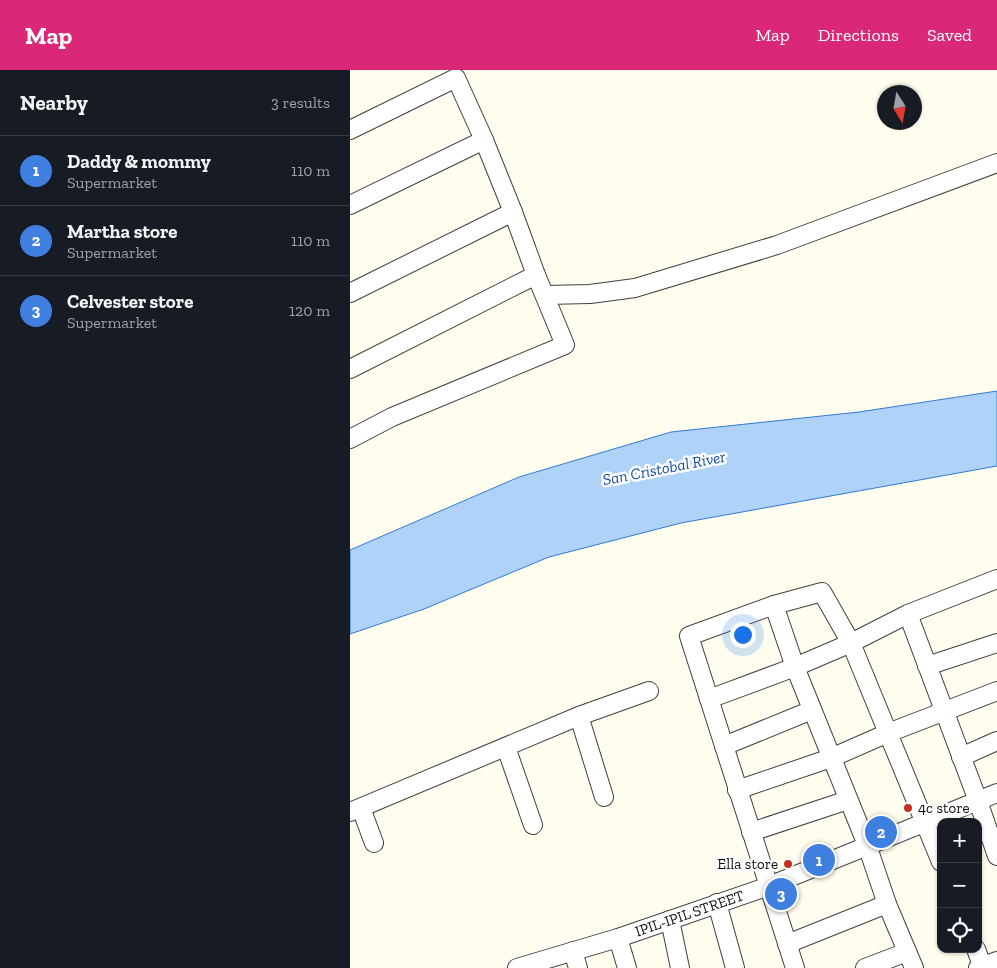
<!DOCTYPE html>
<html lang="en">
<head>
<meta charset="utf-8">
<style>
  body { margin:0; font-family:"Zilla Slab",serif; background:#20242c; color:#f1f3f6 }
  .controls { position:absolute; right:15px; bottom:15px; display:grid; overflow:hidden; border-radius:10px; box-shadow:0 1px 4px #0004 }
  .controls button { width:45px; height:45px; display:grid; place-items:center; padding:0; border:0; border-bottom:1px solid #363941; background:#171b24; color:#f1f3f6; font:25px sans-serif }
  .compass { position:absolute; left:527px; top:15px; width:45px; height:45px; border-radius:50%; background:#171b24; box-shadow:0 1px 4px #0004; rotate:169deg }
  .you { position:absolute; left:392px; top:564px; width:18px; height:18px; margin:-12px; border:4px solid #fff; border-radius:50%; background:#1a73e8; box-shadow:0 0 0 8px #1a73e833 }
  .badge { display:grid; place-items:center; width:32px; height:32px; border-radius:50%; background:#db2777; color:#fff; font-size:16px; font-weight:700 }
  .pin { position:absolute; translate:-50% -50%; border:2px solid #fff; box-shadow:0 1px 5px #0006 }
  .list { margin:0; padding:0; list-style:none }
  h2 { display:flex; justify-content:space-between; align-items:center; height:65px; margin:0; padding:0 20px; font-size:21px }
  h2 small { font-size:16px; font-weight:400; color:#9ea1a6 }
  .list li { display:grid; grid-template-columns:32px 1fr auto; gap:15px; align-items:center; box-sizing:border-box; height:70px; padding:0 20px; border-top:1px solid #363941 }
  .list b { display:block; font-size:19px; white-space:nowrap }
  .list p { margin:0; font-size:16px; white-space:nowrap; color:#9ea1a6 }
  .list em { font-size:16px; font-style:normal; color:#9ea1a6 }
  .icon { flex:none; width:28px; height:28px; fill:none; stroke:currentColor; stroke-width:2; stroke-linecap:round; stroke-linejoin:round }
  .map { position:relative; flex:none; width:647px; height:898px; overflow:hidden }
  header { display:flex; align-items:center; gap:30px; box-sizing:border-box; height:70px; padding:0 25px; background:#db2777; color:#fff }
  header strong { font-size:24px }
  nav { display:flex; gap:28px; margin-inline-start:auto; font-size:18px }
  main { display:flex }
  aside { flex:1; background:#171b24 }
  .map>svg:first-child { display:block }
</style>
</head>
<body>
<header>
<strong>Map</strong>
<nav><a>Map</a><a>Directions</a><a>Saved</a></nav>
</header>
<main>
<aside>
<h2>Nearby<small>3 results</small></h2>
<ul class="list">
<li><span class="badge" style="background:#3f7fe0">1</span><div><b>Daddy &amp; mommy</b><p>Supermarket</p></div><em>110 m</em></li>
<li><span class="badge" style="background:#3f7fe0">2</span><div><b>Martha store</b><p>Supermarket</p></div><em>110 m</em></li>
<li><span class="badge" style="background:#3f7fe0">3</span><div><b>Celvester store</b><p>Supermarket</p></div><em>120 m</em></li>
</ul>
</aside>
<div class="map">
<svg width="647" height="898" viewBox="0 0 647 898">
  <rect width="100%" height="100%" fill="#fffeee"/>
  <path fill="#afd2f9" stroke="#327ad4" d="M647 321V396L331 453 199 487 74 539 0 564V480L169 407 321 362 509 342Z"/>
  <g fill="none" stroke-linecap="round" stroke-linejoin="round">
    <g stroke="#404040" stroke-width="20">
      <g id="minor">
        <path d="M0 60 106 8 134 70 163 142 186 205 215 275 42 347 0 369"/>
        <path d="M0 135 134 70"/>
        <path d="M0 223 163 142"/>
        <path d="M195 225 240 224 285 218 427 175 647 93"/>
        <path d="M0 299 186 205"/>
        <path d="M424 535 445 597 517 775 537 834 564 898"/>
        <path d="M558 544 628 731 647 786"/>
        <path d="M577 596 647 573"/>
        <path d="M359 629 445 597 501 573 558 544 647 509"/>
        <path d="M229 646 254 727"/>
        <path d="M374 676 462 640"/>
        <path d="M156 677 183 755"/>
        <path d="M611 687 647 671"/>
        <path d="M387 720 481 688 538 663 647 621"/>
        <path d="M11 738 24 773"/>
        <path d="M0 742 229 646 299 621"/>
        <path d="M401 762 498 730"/>
        <path d="M367 833 385 898"/>
        <path d="M320 850 330 898"/>
        <path d="M268 868 277 898"/>
        <path d="M437 874 537 834"/>
        <path d="M626 879 633 898"/>
        <path d="M223 881 228 898"/>
        <path id="s1" d="M167 898 268 868 419 816 647 723"/>
        <path d="M445 898 339 566 424 535 472 522 501 573 591 792"/>
        <path d="M515 898 557 882"/>
        <path d="M628 898 647 891"/>
      </g>
    </g>
    <use href="#minor" stroke="#fff" stroke-width="18"/>
  </g>
  <g fill="#c5311e" stroke="#fff" stroke-width="2">
    <circle cx="558" cy="738" r="5"/>
    <circle cx="438" cy="794" r="5"/>
  </g>
  <g text-anchor="middle" dominant-baseline="central" stroke-width="5" stroke-linejoin="round" paint-order="stroke">
    <g font-size="15" fill="#0d0d0d" stroke="#fff" text-anchor="start">
      <text x="568" y="738">4c store</text>
      <text x="428" y="794" text-anchor="end">Ella store</text>
    </g>
    <g font-size="15" fill="#0d0d0d" stroke="#fff">
      <text stroke="none"><textPath href="#s1" startOffset="181">IPIL-IPIL STREET</textPath></text>
    </g>
    <g font-size="16" font-style="italic" fill="#104ca6" stroke="#fff">
      <text transform="translate(314 398) rotate(-11)">San Cristobal River</text>
    </g>
  </g>
</svg>
<div class="controls">
<button>+</button>
<button>−</button>
<button><svg class="icon" aria-label="locate" viewBox="0 0 24 24"><circle cx="12" cy="12" r="6"/><path d="M12 2v4M12 18v4M2 12h4M18 12h4"/></svg></button>
</div>
<svg class="compass" viewBox="-18 -18 36 36"><path d="M0-13l5 13h-10z" fill="#e53935"/><path d="M0 13l5-13h-10z" fill="#9ea1a6"/></svg>
<div class="you"></div>
<div class="pin badge" style="left:469px;top:790px;background:#3f7fe0">1</div>
<div class="pin badge" style="left:531px;top:762px;background:#3f7fe0">2</div>
<div class="pin badge" style="left:431px;top:824px;background:#3f7fe0">3</div>
</div>
</main>
</body>
</html>
